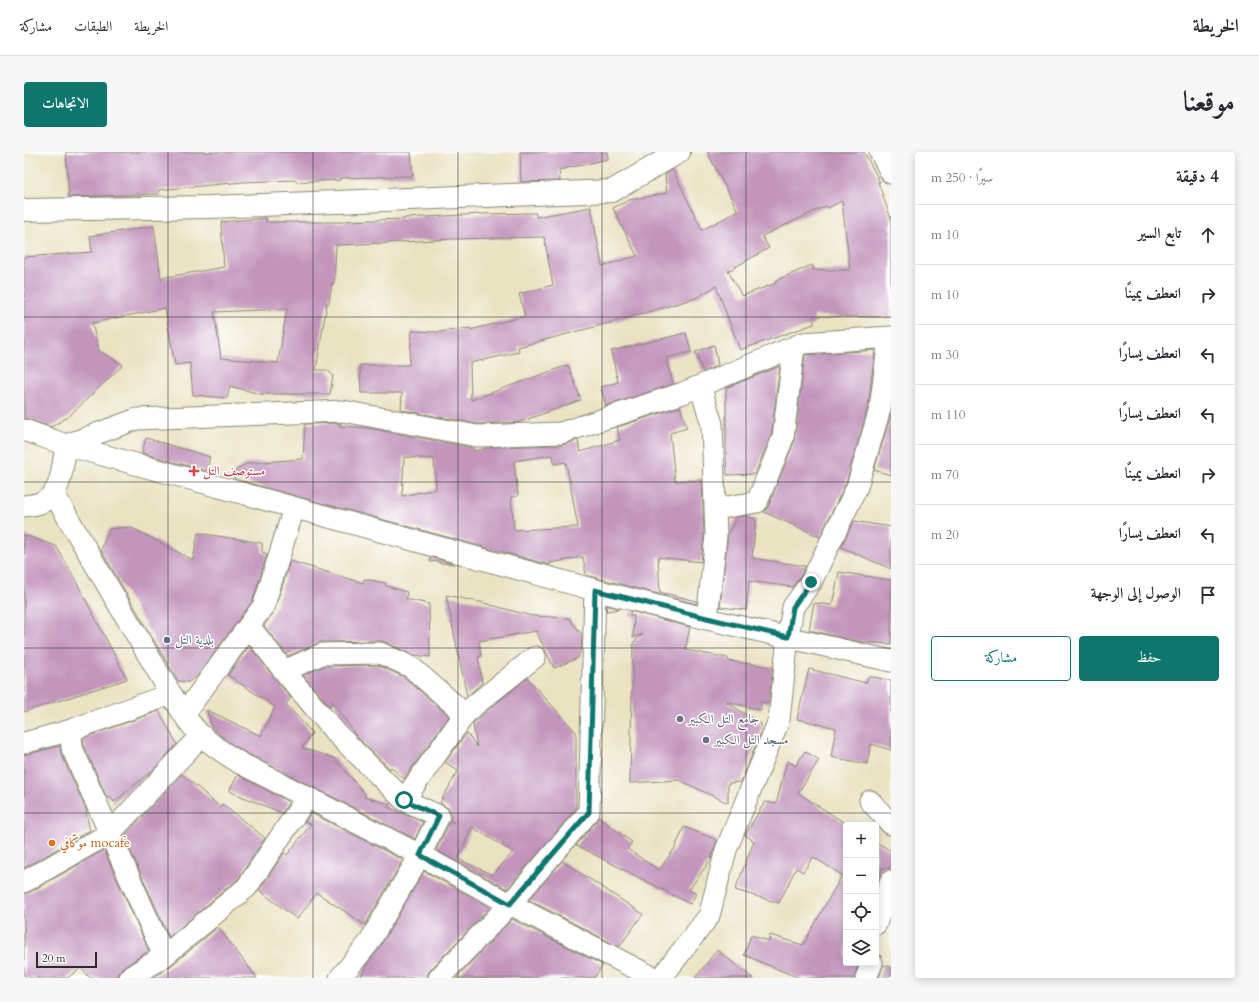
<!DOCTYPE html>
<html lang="ar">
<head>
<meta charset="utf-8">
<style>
  body { margin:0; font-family:Cardo,Amiri,serif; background:#f7f7f7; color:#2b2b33; direction:rtl }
  .controls { position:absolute; right:12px; bottom:12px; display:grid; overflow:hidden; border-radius:4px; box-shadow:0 2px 10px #0003 }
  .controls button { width:36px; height:36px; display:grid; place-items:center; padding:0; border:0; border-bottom:1px solid #e1e1e2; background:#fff; color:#2b2b33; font:20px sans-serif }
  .scale { position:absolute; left:12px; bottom:10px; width:61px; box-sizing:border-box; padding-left:4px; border:2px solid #2b2b2b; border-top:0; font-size:11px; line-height:14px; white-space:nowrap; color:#2b2b2b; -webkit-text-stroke:3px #fff; paint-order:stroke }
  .stop { position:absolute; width:12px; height:12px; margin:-9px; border:3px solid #0f766e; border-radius:50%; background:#fff }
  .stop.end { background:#0f766e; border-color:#fff; box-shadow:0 1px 4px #0008 }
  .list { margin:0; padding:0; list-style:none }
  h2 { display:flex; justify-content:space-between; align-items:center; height:52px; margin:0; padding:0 16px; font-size:17px }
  h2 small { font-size:13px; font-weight:400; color:#7c7c81 }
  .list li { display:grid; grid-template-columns:26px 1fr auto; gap:12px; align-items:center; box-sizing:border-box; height:60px; padding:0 16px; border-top:1px solid #e1e1e2 }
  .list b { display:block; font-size:15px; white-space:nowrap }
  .list em { font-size:13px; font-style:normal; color:#7c7c81 }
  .actions { display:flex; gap:8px; padding:12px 16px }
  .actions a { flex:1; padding:9px 0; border:1px solid #0f766e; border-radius:4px; text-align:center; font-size:14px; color:#0f766e }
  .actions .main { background:#0f766e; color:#fff }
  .icon { flex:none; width:22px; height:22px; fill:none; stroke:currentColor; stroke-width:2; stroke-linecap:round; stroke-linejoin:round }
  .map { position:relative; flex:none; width:867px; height:826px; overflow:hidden; direction:ltr; border-radius:4px }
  header { display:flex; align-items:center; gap:24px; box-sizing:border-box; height:56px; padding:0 20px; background:#fff; border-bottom:1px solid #e1e1e2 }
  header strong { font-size:19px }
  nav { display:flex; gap:22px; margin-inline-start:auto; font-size:14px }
  .intro { display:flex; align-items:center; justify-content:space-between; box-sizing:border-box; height:96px; padding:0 24px }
  h1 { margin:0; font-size:28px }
  .button { padding:10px 18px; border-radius:4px; background:#0f766e; color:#fff; font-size:14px; font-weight:700 }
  main { display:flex; gap:24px; padding:0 24px }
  aside { flex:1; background:#fff; border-radius:4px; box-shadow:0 2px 10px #0003 }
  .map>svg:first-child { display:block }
</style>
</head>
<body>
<header>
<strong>الخريطة</strong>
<nav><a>الخريطة</a><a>الطبقات</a><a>مشاركة</a></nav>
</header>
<div class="intro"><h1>موقعنا</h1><a class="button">الاتجاهات</a></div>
<main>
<aside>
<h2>4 دقيقة<small>سيرًا · 250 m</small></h2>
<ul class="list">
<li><svg class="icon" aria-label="ahead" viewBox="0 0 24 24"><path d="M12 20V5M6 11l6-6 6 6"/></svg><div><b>تابع السير</b></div><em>10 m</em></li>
<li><svg class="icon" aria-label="right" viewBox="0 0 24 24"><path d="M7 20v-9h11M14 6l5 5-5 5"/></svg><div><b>انعطف يمينًا</b></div><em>10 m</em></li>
<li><svg class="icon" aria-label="left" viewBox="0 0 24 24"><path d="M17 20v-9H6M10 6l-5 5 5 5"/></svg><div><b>انعطف يسارًا</b></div><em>30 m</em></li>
<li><svg class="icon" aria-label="left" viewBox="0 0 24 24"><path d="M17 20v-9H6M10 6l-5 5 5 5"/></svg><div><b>انعطف يسارًا</b></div><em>110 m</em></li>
<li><svg class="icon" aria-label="right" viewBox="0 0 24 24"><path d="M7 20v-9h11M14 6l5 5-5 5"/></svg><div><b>انعطف يمينًا</b></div><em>70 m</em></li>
<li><svg class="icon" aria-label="left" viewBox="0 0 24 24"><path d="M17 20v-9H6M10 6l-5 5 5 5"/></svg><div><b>انعطف يسارًا</b></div><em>20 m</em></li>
<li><svg class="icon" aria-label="arrive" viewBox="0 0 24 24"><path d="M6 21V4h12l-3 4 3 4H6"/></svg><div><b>الوصول إلى الوجهة</b></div></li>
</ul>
<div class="actions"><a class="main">حفظ</a><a>مشاركة</a></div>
</aside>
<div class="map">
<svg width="867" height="826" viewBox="0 0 867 826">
  <rect width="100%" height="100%" fill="#fff"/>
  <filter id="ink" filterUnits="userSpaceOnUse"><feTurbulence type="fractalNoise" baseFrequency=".025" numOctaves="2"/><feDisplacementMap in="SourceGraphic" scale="8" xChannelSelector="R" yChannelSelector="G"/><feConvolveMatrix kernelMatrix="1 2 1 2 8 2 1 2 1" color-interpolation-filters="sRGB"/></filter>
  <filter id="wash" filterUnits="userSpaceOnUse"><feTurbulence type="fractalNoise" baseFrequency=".012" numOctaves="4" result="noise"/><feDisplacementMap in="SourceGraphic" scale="16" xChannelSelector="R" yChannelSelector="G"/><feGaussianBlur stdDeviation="0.9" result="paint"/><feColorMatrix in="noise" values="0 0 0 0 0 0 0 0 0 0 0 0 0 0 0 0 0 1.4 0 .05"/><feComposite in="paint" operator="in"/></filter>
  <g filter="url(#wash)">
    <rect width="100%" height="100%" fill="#eae3c2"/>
    <g id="blocks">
      <path fill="#c395bd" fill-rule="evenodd" d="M42 0H387L389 24 316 26V28L272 30V28L219 30 134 38 135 42 45 45Z
        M496 0H583L584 7 535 18 536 29 497 30Z
        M683 0H840L856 30H854L867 67V165L790 164V172L716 198 692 134 672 146 589 170 494 195 495 200 446 211 447 248 544 213 557 248 496 270 454 272 377 258 378 241H337L336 213H385L388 179 415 180 446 176V178L501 164 495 142 529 133 520 85 428 87 362 91 312 93 310 131H308L305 151H303L292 218H303L309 223 306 242H236L206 234 203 246 169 243 166 211 151 213 141 156 68 171 75 199 99 213 44 265 27 275 0 266V105L68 100 66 84 130 74 137 126 200 115 197 70 242 66V70H320V69L381 67V66L459 62 512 61V65L567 55 578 114 613 104 589 56 605 48 643 41 641 22 649 18 678 78 714 59ZM818 49 826 118H790L788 113 751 129 752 131 718 144 704 119 745 96 738 84 802 54 804 56ZM263 157 254 211 197 206 190 160Z
        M662 181 667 200 642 206 649 232 582 254 577 235 594 230 587 199Z
        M690 193 694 213 679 220 671 200Z
        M851 198 844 255 822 331 796 385 740 360 744 355 770 290 781 203Z
        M756 214 747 283 731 322 703 323 702 301V236Z
        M656 255 663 276 646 281 651 329 678 328 680 384 677 410 634 405 636 440 672 449V452L562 423 559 405 526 411V413L210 327 212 318 224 311 279 307 281 272 316 271V274L344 276 449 296 450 299 469 295 538 293 554 288 556 300 596 288 593 275ZM529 303 530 312 542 310 554 375 490 378 487 345 494 344 490 309ZM380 305 410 307 412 337 378 344Z
        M867 262V323L850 318Z
        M122 286 186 305 182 319 118 301Z
        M723 364 732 368 728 406 781 414V415L777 424 768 435 725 429 722 458 696 455 704 381 713 365Z
        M830 369 867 375V417L817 395Z
        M106 375 169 408 174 381 238 391V400L243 402 229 448 174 523 165 530 154 529 77 398 85 377Z
        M0 383 32 394 45 416 103 527 0 560Z
        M407 405 430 412 415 411V409L406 410Z
        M266 409 339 431 340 427 361 431 362 434 383 440 382 447 405 452 406 505 389 503 361 490 356 489 297 490 264 504 240 474 251 457Z
        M815 420 867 428V492L837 490 785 478 790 451 808 453Z
        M422 443 456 450 508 464 545 466 558 483 557 496 554 506 530 516 512 479 455 489 457 505H454L458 531 443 544Z
        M583 453 596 457 582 459Z
        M606 459 666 475 661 498 704 506V509L749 515 745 551 737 550V558L701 549 737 572V580L717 630 704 631V651L655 628 606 631 609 491 619 482 609 486 610 464H606Z
        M225 494 267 546 262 552 288 581 278 596 310 606 342 643 340 645 366 652 363 655 399 670 391 687 222 601 203 589 188 576 183 558 237 584 251 555 204 523Z
        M354 513 380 525 425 564 380 627 367 615 366 617 332 584 309 549 306 555 279 523 301 514Z
        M785 517 842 531 844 525H850L867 529V598L847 592 843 612 807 605 812 576 773 567Z
        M503 526 552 580V657L483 737 412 698 426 669 430 671 426 667 427 663 425 657 416 651 434 619 421 610 443 581 453 595 449 572 450 570ZM448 675 489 700 469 723 434 707Z
        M135 559 153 592 130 617 90 650 86 644 83 646 60 593 59 586Z
        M36 594 37 601 63 660 62 661 66 678 0 716V603Z
        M781 599 795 608 774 641 824 673H822V811H835L830 826H775L720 803 727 783 745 789 746 783 779 793 818 723 789 705 779 720 772 716 755 751 711 738 730 689 721 683 741 650 752 652 763 609 772 614Z
        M158 622 196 655 198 652 241 686 214 727 145 785 100 684Z
        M214 623 265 650 258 661 205 639Z
        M287 661 379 708 341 773 293 741 273 767 235 738 260 701 263 703 287 672 281 670Z
        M575 666 608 690 603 697 635 718 651 696 660 675 693 688 687 707 665 738 672 742 666 752 552 693Z
        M852 690 867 699V716H858L852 736Z
        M80 698 125 799 98 816 94 821 93 826H66L57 816 43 826H0V742L6 740Z
        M538 709 619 762 595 795 505 748Z
        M400 719 466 755 406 818 403 823V826H336L343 812 354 798Z
        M488 767 579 813 570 826H432Z
        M194 775 233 826H128L148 813Z
        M693 798 729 826H671Z
        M859 813 867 815V826H855Z"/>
    </g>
  </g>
  <g filter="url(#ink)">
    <use href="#blocks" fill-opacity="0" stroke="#8a8776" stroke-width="1"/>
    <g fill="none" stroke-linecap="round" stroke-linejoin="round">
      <g stroke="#8a8776" stroke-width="23">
        <path id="street" d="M856 0 867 21
          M676 234 688 272 692 384 683 467
          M0 278 42 293 571 438 683 467 867 509
          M30 342 147 542C156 556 165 573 178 584 190 595 203 603 216 611L396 703 486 752 630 826
          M0 354C5 353 11 353 16 351 39 343 38 314 42 293L113 267 319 259 453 284 537 281 659 241 779 191 867 185
          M691 357 733 350 759 286 770 195
          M225 474 260 519 298 502 356 501 387 515 441 562
          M260 519 312 581 380 648
          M160 562 240 453 270 356
          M47 578 48 596 140 804
          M0 591 47 578 147 542
          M846 649 867 672
          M0 730 86 681 177 584
          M852 772 867 729
          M105 826 140 804 223 735 283 645
          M316 826 344 792 396 703 415 664 380 648 441 562 452 552 511 505
          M415 826 486 752 565 660 571 438
          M637 826 685 764 702 698 755 568 764 485 769 455 787 430 833 335 856 257 865 186
          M842 826 848 811"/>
      </g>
      <g stroke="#8a8776" stroke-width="24">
        <path id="secondary" d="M0 58 186 55 588 39 655 0"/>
      </g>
      <use href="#street" stroke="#fff" stroke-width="21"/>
      <use href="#secondary" stroke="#fff" stroke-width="22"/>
    </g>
  </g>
  <g fill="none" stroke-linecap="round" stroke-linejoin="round" filter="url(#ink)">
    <path stroke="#0f766e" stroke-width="5" d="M380 648 415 664 396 703 486 752 565 660 571 438 683 466 764 485 769 455 787 430"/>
  </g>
  <path fill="none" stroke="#2b2b2b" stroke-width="1" stroke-opacity="0.55" d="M144 0V826M289 0V826M434 0V826M578 0V826M722 0V826M0 165H867M0 330H867M0 496H867M0 661H867"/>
  <path fill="#e0444e" stroke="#fff" stroke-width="1.5" d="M168 313h4v4h4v4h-4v4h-4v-4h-4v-4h4z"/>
  <circle fill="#5c6f8a" stroke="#fff" stroke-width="1.5" cx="143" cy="488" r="4"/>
  <g fill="#6b7280" stroke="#fff" stroke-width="1.5">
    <circle cx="656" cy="567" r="4"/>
    <circle cx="682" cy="588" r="4"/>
  </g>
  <circle fill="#e8710a" stroke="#fff" stroke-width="1.5" cx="28" cy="691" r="4"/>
  <g text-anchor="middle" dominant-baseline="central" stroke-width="3" stroke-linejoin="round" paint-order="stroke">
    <g font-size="13" fill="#be3a42" stroke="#fff" text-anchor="start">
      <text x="179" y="319">مستوصف التل</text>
    </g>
    <g font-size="13" fill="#4e5e75" stroke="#fff" text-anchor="start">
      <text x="151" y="488">بلدية التل</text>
    </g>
    <g font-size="13" fill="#5b616d" stroke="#fff" text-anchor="start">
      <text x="664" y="567">جامع التل الكبير</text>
      <text x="690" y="588">مسجد التل الكبير</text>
    </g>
    <g font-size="13" fill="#c56008" stroke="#fff" text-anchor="start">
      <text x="36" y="691">موكّافي mocafe</text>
    </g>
  </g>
</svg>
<div class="controls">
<button>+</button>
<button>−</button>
<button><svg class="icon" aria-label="locate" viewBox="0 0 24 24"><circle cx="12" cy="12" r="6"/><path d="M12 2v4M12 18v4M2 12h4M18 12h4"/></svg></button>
<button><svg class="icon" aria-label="layers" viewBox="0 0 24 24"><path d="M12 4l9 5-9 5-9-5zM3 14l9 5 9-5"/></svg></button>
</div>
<div class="scale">20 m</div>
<div class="stop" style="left:380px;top:648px"></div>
<div class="stop end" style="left:787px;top:430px"></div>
</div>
</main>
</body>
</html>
